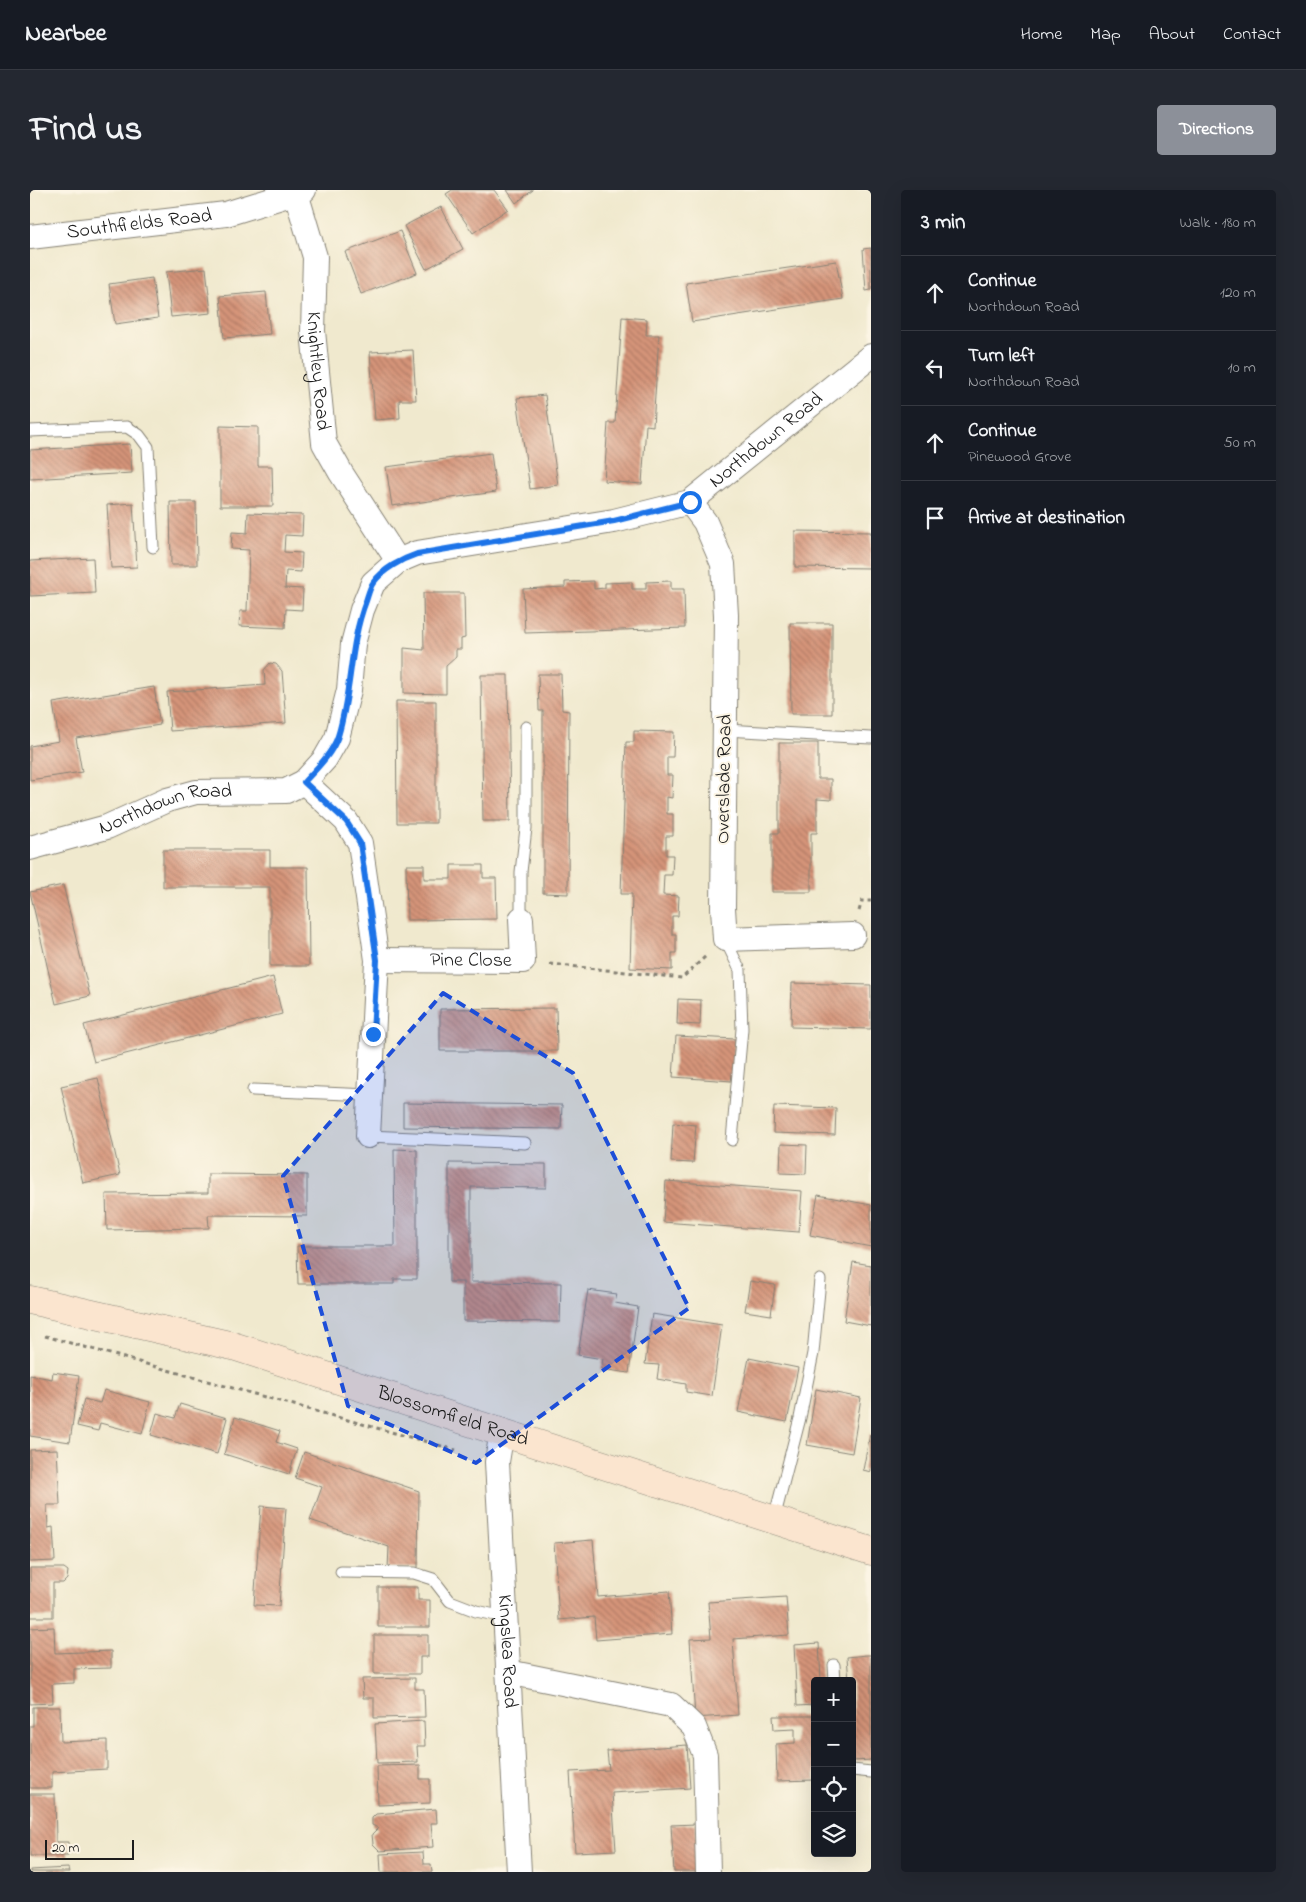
<!DOCTYPE html>
<html lang="en">
<head>
<meta charset="utf-8">
<style>
  body { margin:0; font-family:"Indie Flower",sans-serif; background:#242831; color:#f1f3f6 }
  .controls { position:absolute; right:15px; bottom:15px; display:grid; overflow:hidden; border-radius:5px; box-shadow:0 5px 20px #0002 }
  .controls button { width:45px; height:45px; display:grid; place-items:center; padding:0; border:0; border-bottom:1px solid #363941; background:#171b24; color:#f1f3f6; font:25px sans-serif }
  .scale { position:absolute; left:15px; bottom:12px; width:89px; box-sizing:border-box; padding-left:5px; border:2px solid #1c1c1c; border-top:0; font-size:14px; line-height:18px; white-space:nowrap; color:#1c1c1c; -webkit-text-stroke:4px #fcf5e5; paint-order:stroke }
  .stop { position:absolute; width:15px; height:15px; margin:-11px; border:4px solid #1a73e8; border-radius:50%; background:#fff }
  .stop.end { background:#1a73e8; border-color:#fff; box-shadow:0 1px 5px #0008 }
  .list { margin:0; padding:0; list-style:none }
  h2 { display:flex; justify-content:space-between; align-items:center; height:65px; margin:0; padding:0 20px; font-size:21px }
  h2 small { font-size:16px; font-weight:400; color:#9ea1a6 }
  .list li { display:grid; grid-template-columns:32px 1fr auto; gap:15px; align-items:center; box-sizing:border-box; height:75px; padding:0 20px; border-top:1px solid #363941 }
  .list b { display:block; font-size:19px; white-space:nowrap }
  .list p { margin:0; font-size:16px; white-space:nowrap; color:#9ea1a6 }
  .list em { font-size:16px; font-style:normal; color:#9ea1a6 }
  .icon { flex:none; width:28px; height:28px; fill:none; stroke:currentColor; stroke-width:2; stroke-linecap:round; stroke-linejoin:round }
  .map { position:relative; flex:none; width:841px; height:1682px; overflow:hidden; border-radius:5px }
  header { display:flex; align-items:center; gap:30px; box-sizing:border-box; height:70px; padding:0 25px; background:#171b24; border-bottom:1px solid #363941 }
  header strong { font-size:24px }
  nav { display:flex; gap:28px; margin-inline-start:auto; font-size:18px }
  .intro { display:flex; align-items:center; justify-content:space-between; box-sizing:border-box; height:120px; padding:0 30px }
  h1 { margin:0; font-size:35px }
  .button { padding:12px 22px; border-radius:5px; background:#8c9099; color:#fff; font-size:18px; font-weight:700 }
  main { display:flex; gap:30px; padding:0 30px }
  aside { flex:1; background:#171b24; border-radius:5px; box-shadow:0 5px 20px #0002 }
  .map>svg:first-child { display:block }
</style>
</head>
<body>
<header>
<strong>Nearbee</strong>
<nav><a>Home</a><a>Map</a><a>About</a><a>Contact</a></nav>
</header>
<div class="intro"><h1>Find us</h1><a class="button">Directions</a></div>
<main>
<div class="map">
<svg width="841" height="1682" viewBox="0 0 841 1682">
  <defs>
    <pattern id="building-back-hatch" width="6" height="6" patternUnits="userSpaceOnUse" patternTransform="scale(1.25)"><rect width="6" height="6" fill="#d59479"/><path d="M-1 5l2 2M0 0l6 6M5-1l2 2" fill="none" stroke="#ac7862"/></pattern>
  </defs>
  <rect width="100%" height="100%" fill="#fcf5e5"/>
  <filter id="ink" filterUnits="userSpaceOnUse"><feTurbulence type="fractalNoise" baseFrequency=".02" numOctaves="2"/><feDisplacementMap in="SourceGraphic" scale="10" xChannelSelector="R" yChannelSelector="G"/><feConvolveMatrix kernelMatrix="1 2 1 2 8 2 1 2 1" color-interpolation-filters="sRGB"/></filter>
  <filter id="wash" filterUnits="userSpaceOnUse"><feTurbulence type="fractalNoise" baseFrequency=".0096" numOctaves="4" result="noise"/><feDisplacementMap in="SourceGraphic" scale="20" xChannelSelector="R" yChannelSelector="G"/><feGaussianBlur stdDeviation="1.12" result="paint"/><feColorMatrix in="noise" values="0 0 0 0 0 0 0 0 0 0 0 0 0 0 0 0 0 1.4 0 .05"/><feComposite in="paint" operator="in"/></filter>
  <g filter="url(#wash)">
    <rect width="100%" height="100%" fill="#f0e9ce"/>
    <g id="blocks">
      <path fill="url(#building-back-hatch)" d="M422 0H464L478 19 443 43 416 4Z
        M477 0H503L486 13Z
        M411 17 433 59 396 79 374 36Z
        M370 41 387 83 331 104 315 62Z
        M841 58V100L836 101 833 59Z
        M806 71 813 109 662 132 656 93Z
        M176 78 181 123 141 127 136 82Z
        M122 88 128 128 85 134 79 94Z
        M236 102 240 144 194 148 190 106Z
        M592 127 617 129 616 145H629L623 236 616 235 612 294 574 291 578 233H585Z
        M383 160 386 210H369L370 228 345 230 340 162Z
        M515 205 528 295 500 299 487 208Z
        M190 236 228 237V276H242L243 316H190Z
        M100 254 102 283 0 289V260Z
        M461 263 466 302 362 316 356 277Z
        M140 312H166L167 375H141Z
        M103 313 107 377 81 378 77 315Z
        M218 323 273 325 272 346 255 345 254 362 272 363 271 382 256 381 255 398 273 399 272 420 256 419 255 438 209 436 210 421H217L219 360 201 359 202 342 217 343Z
        M765 341 841 342V378L765 377Z
        M63 368 65 403 0 406V371Z
        M564 391V399L575 398V393L602 392V399H616V392L641 391V399H654L655 438 495 443 493 399 535 397V392Z
        M393 403H434L435 448 431 449V459H426V467L416 476V504L374 503V458L394 460Z
        M760 433H802V524H761Z
        M240 473 246 474 252 481 256 533 140 541 137 502 235 495 234 480Z
        M508 484H531L532 520 539 521 538 704 513 703V521H509Z
        M451 485H478L480 631H453Z
        M124 497 130 535 46 548 52 582 0 590V556L29 551 23 513Z
        M366 511H406V633H367Z
        M604 541 644 542 643 567H637V585H643L642 608 637 607V624H643V646H636V665H643L642 685H634L633 705 649 706 648 726H642V744H646V763H642V780L600 778 602 704H591L596 552H604Z
        M749 553H788V589H801V610L787 609V643H781V702H742V643H749Z
        M133 660H240V677H278L279 776H240V697H133Z
        M376 675H394V689H421V675H453V688H466L467 729 377 730Z
        M33 695 60 806 26 814 0 702Z
        M243 787 252 824 64 872 54 835Z
        M762 793 841 795V839L761 837Z
        M648 809 671 810 670 835 647 834Z
        M526 818 527 861H410V819Z
        M646 846 705 849 702 891 643 887Z
        M68 888 90 985 53 993 31 896Z
        M373 913 532 915 531 939 373 937Z
        M744 916 806 918 805 945 743 943Z
        M643 933 666 935 663 973 641 972Z
        M751 954 777 955 776 984 750 983Z
        M364 959 387 960V1089H364V1094H268L267 1056H365Z
        M419 973 516 974V998L441 997V1092L531 1093 530 1132 433 1131V1092H419Z
        M178 984 277 985V1026L178 1025 179 1038 77 1040 76 1004 178 1003Z
        M636 991 772 1001 769 1042 633 1032Z
        M788 1005 841 1015V1057L780 1045Z
        M823 1072 841 1075V1136L814 1131Z
        M720 1091 745 1095 741 1125 715 1121Z
        M558 1100 587 1104 585 1113 608 1117 599 1183 571 1179 573 1169 548 1165Z
        M622 1124 692 1135 682 1206 656 1202V1194L627 1189 629 1175 615 1174Z
        M719 1168 768 1178 757 1232 708 1222Z
        M23 1182 49 1186 40 1252 0 1246V1185L22 1189Z
        M786 1199 831 1208 822 1263 777 1255Z
        M74 1200 120 1212 112 1244 70 1233 68 1241 47 1236 54 1209 70 1213Z
        M150 1214 197 1228 187 1264 121 1245 127 1223 145 1228Z
        M205 1227 250 1241 246 1252 267 1259 259 1284 194 1264Z
        M840 1244 841 1245V1282L833 1280Z
        M27 1259 30 1315H17L18 1338 23 1337 25 1371 0 1372V1260Z
        M274 1262 389 1301 388 1378H358L359 1357 280 1330 292 1297 265 1288Z
        M231 1316 256 1318 249 1416 224 1415Z
        M563 1350 568 1407 639 1401 642 1444 566 1450 564 1427 529 1430 524 1353Z
        M0 1378H34L38 1381 37 1389 33 1393H23V1427H0Z
        M348 1397H388V1410H400V1437H348Z
        M756 1407 759 1445 703 1449 708 1525 665 1528 660 1449 681 1448 678 1412Z
        M24 1437 25 1463 81 1461V1478L44 1479V1493L22 1494 23 1513 0 1514V1438Z
        M344 1445H398V1467H390V1484H344Z
        M789 1453 791 1491H785V1515L767 1516 764 1455Z
        M837 1465H841V1570L824 1571 822 1491H819L817 1467Z
        M385 1488V1499H394L395 1527 344 1528V1508H333L332 1489Z
        M3 1517H30L31 1552 77 1550V1579L22 1582V1598H0V1536H3Z
        M743 1526H785V1590L747 1591 746 1554 765 1553V1539L744 1540Z
        M394 1531 395 1556H387L388 1572 347 1573 345 1534Z
        M657 1555 660 1598 582 1603 586 1660 545 1662 540 1582 579 1580 577 1561Z
        M390 1575V1589H400V1613L348 1615 347 1576Z
        M0 1604H25L26 1652H38V1666H0Z
        M406 1619 407 1633H401L403 1657 350 1661 343 1654 342 1644 348 1638 342 1635V1628L346 1624Z
        M666 1634 668 1682H644L641 1635Z
        M393 1662 394 1674H401L402 1682H351L350 1664Z
        M38 1678 39 1682H0V1680Z"/>
    </g>
  </g>
  <g filter="url(#ink)">
    <use href="#blocks" fill-opacity="0" stroke="#868275" stroke-width="1"/>
    <g fill="none" stroke-linecap="round" stroke-linejoin="round">
      <g stroke="#868275" stroke-width="13">
        <path id="lane" d="M0 241 97 237 109 245 118 257 123 357
          M696 540 841 548
          M491 729V682L496 638V537
          M695 749 710 780 712 839 702 950
          M223 900 340 905
          M338 946 495 953
          M744 1329 770 1228 783 1163 790 1090
          M311 1382 384 1383 403 1389 420 1411 446 1421 475 1427
          M804 1475 805 1491
          M822 1580 841 1582"/>
      </g>
      <g stroke="#868275" stroke-width="26">
        <g id="street">
          <path id="s1" d="M266 3 285 67 283 141 294 253 311 283 368 371"/>
          <path id="s2" d="M0 47 196 24 274 0"/>
          <path d="M660 312 675 332 693 374 696 425 693 718 695 749 823 745"/>
          <path d="M274 592 316 631 330 653 347 770 338 946"/>
          <path id="s3" d="M0 658 77 637 137 610 166 602 256 601 274 592 295 569 307 548 319 500 323 454 332 420 343 393 368 371 387 363 584 331 660 312 841 166"/>
          <path id="s4" d="M347 770 493 771 491 729"/>
          <path id="s5" d="M472 1241 467 1272 489 1682"/>
          <path d="M478 1482 641 1515 664 1537 675 1565 678 1682"/>
        </g>
      </g>
      <g stroke="#868275" stroke-width="29">
        <g id="secondary">
          <path id="s6" d="M0 1110 203 1156 841 1361"/>
        </g>
      </g>
      <path stroke="#868275" stroke-width="3" stroke-dasharray="4 4" stroke-linecap="butt" d="M829 721 832 711H841
        M520 774 652 788 676 766
        M15 1146 426 1260"/>
      <use href="#lane" stroke="#fff" stroke-width="11"/>
      <use href="#street" stroke="#fff" stroke-width="24"/>
      <use href="#secondary" stroke="#fbe5cf" stroke-width="28"/>
    </g>
  </g>
  <g fill="none" stroke-linecap="round" stroke-linejoin="round" filter="url(#ink)">
    <path stroke="#1a73e8" stroke-width="6" d="M343 844 347 770 330 653 316 631 274 592C286 579 302 564 308 546 322 501 319 455 336 411 338 405 340 397 343 393 353 379 372 369 387 364L584 331 660 312"/>
  </g>
  <path fill="#1d4ed8" fill-opacity="0.2" stroke="#1d4ed8" stroke-width="4" stroke-dasharray="10 6" stroke-linejoin="round" d="M413 803 543 883 659 1118 446 1273 318 1216 253 986Z"/>
  <g text-anchor="middle" dominant-baseline="central" stroke-width="4" stroke-linejoin="round" paint-order="stroke">
    <g font-size="20" fill="#1c1c1c" stroke="#fcf5e5">
      <text stroke="none"><textPath href="#s2" startOffset="110">Southfields Road</textPath></text>
      <text stroke="none"><textPath href="#s1" startOffset="181">Knightley Road</textPath></text>
      <text stroke="none"><textPath href="#s3" startOffset="931">Northdown Road</textPath></text>
      <text transform="translate(695 589) rotate(-89)">Overslade Road</text>
      <text stroke="none"><textPath href="#s3" startOffset="142">Northdown Road</textPath></text>
      <text stroke="none"><textPath href="#s4" startOffset="94">Pine Close</textPath></text>
      <text stroke="none"><textPath href="#s6" startOffset="439">Blossomfield Road</textPath></text>
      <text stroke="none"><textPath href="#s5" startOffset="221">Kingslea Road</textPath></text>
    </g>
  </g>
</svg>
<div class="controls">
<button>+</button>
<button>−</button>
<button><svg class="icon" aria-label="locate" viewBox="0 0 24 24"><circle cx="12" cy="12" r="6"/><path d="M12 2v4M12 18v4M2 12h4M18 12h4"/></svg></button>
<button><svg class="icon" aria-label="layers" viewBox="0 0 24 24"><path d="M12 4l9 5-9 5-9-5zM3 14l9 5 9-5"/></svg></button>
</div>
<div class="scale">20 m</div>
<div class="stop" style="left:660px;top:312px"></div>
<div class="stop end" style="left:343px;top:844px"></div>
</div>
<aside>
<h2>3 min<small>Walk · 180 m</small></h2>
<ul class="list">
<li><svg class="icon" aria-label="ahead" viewBox="0 0 24 24"><path d="M12 20V5M6 11l6-6 6 6"/></svg><div><b>Continue</b><p>Northdown Road</p></div><em>120 m</em></li>
<li><svg class="icon" aria-label="left" viewBox="0 0 24 24"><path d="M17 20v-9H6M10 6l-5 5 5 5"/></svg><div><b>Turn left</b><p>Northdown Road</p></div><em>10 m</em></li>
<li><svg class="icon" aria-label="ahead" viewBox="0 0 24 24"><path d="M12 20V5M6 11l6-6 6 6"/></svg><div><b>Continue</b><p>Pinewood Grove</p></div><em>50 m</em></li>
<li><svg class="icon" aria-label="arrive" viewBox="0 0 24 24"><path d="M6 21V4h12l-3 4 3 4H6"/></svg><div><b>Arrive at destination</b></div></li>
</ul>
</aside>
</main>
</body>
</html>
